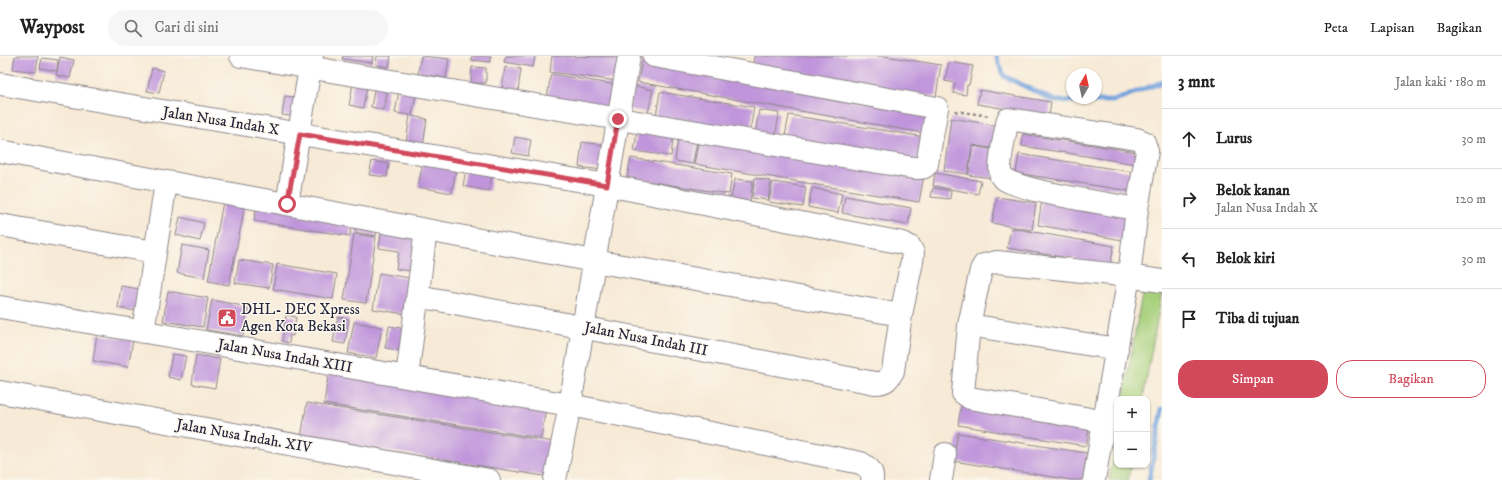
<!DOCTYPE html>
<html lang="id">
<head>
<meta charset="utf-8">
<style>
  body { margin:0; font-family:"IM FELL DW Pica",serif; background:#f6f6f6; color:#222 }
  .controls { position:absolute; right:12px; bottom:12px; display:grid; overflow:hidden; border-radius:8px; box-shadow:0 1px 3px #0004 }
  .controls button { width:36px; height:36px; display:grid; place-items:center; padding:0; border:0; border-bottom:1px solid #e0e0e0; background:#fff; color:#222; font:20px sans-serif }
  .compass { position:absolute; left:1066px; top:12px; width:36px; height:36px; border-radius:50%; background:#fff; box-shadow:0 1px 3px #0004; rotate:9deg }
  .stop { position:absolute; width:12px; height:12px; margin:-9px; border:3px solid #d1495b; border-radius:50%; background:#fff }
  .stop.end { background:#d1495b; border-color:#fff; box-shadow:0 1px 4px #0008 }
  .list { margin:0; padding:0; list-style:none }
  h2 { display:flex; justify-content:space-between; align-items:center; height:52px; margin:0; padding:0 16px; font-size:17px }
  h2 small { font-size:13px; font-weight:400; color:#767676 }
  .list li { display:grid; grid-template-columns:26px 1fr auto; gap:12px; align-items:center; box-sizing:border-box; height:60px; padding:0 16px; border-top:1px solid #e0e0e0 }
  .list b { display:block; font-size:15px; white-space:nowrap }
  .list p { margin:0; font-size:13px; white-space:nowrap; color:#767676 }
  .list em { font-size:13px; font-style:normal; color:#767676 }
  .actions { display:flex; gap:8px; padding:12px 16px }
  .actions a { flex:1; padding:9px 0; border:1px solid #d1495b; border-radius:16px; text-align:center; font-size:14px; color:#d1495b }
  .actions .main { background:#d1495b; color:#fff }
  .icon { flex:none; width:22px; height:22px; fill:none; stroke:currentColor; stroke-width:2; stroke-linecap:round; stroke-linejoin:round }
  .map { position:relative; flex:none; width:1162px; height:424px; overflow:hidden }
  header { display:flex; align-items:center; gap:24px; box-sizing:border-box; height:56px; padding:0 20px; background:#fff; border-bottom:1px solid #e0e0e0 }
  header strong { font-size:19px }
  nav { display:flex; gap:22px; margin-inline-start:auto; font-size:14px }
  .search { width:280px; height:36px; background:#f6f6f6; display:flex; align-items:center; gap:10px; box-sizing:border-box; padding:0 14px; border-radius:22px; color:#767676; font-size:15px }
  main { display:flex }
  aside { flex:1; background:#fff }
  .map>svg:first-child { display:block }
</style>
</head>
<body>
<header>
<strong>Waypost</strong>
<div class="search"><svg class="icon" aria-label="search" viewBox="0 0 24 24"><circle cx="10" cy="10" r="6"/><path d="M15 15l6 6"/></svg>Cari di sini</div>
<nav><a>Peta</a><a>Lapisan</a><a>Bagikan</a></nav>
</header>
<main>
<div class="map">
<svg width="1162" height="424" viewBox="0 0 1162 424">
  <rect width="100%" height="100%" fill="#fbf7ec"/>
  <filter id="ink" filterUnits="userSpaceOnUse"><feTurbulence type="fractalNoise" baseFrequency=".025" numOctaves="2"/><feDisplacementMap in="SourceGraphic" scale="8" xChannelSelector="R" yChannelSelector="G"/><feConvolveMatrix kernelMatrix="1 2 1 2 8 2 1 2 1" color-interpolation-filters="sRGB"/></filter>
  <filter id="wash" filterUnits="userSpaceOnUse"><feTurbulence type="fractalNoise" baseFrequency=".012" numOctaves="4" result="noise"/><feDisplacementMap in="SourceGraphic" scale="16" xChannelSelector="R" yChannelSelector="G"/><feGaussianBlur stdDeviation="0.9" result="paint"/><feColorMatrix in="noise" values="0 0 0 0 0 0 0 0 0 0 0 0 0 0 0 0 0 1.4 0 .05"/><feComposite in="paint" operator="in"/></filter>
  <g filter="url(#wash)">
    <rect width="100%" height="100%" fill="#f7ead6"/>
    <path fill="#a7d07b" stroke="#64795b" d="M1145 222 1162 236 1143 343H1123Z
      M1117 378V409H1131L1128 424H1109Z"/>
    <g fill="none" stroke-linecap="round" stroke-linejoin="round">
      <path stroke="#73a2dd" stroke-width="5" d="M996 0 1004 20 1055 45H1113L1162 26
        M1149 424 1162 353"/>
    </g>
    <g id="blocks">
      <path fill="#c095db" d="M15 0H38L36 16 13 13Z
        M343 0H373L372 7 342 3Z
        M377 0H391L389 11 376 9Z
        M421 0 449 3 446 22 418 18Z
        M472 0H491L490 6 471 4Z
        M506 0H535L533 11 504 6Z
        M552 0 621 1 618 25 550 16Z
        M754 0H885L941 9 936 41 753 10Z
        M60 1 74 4 70 22 56 19Z
        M42 2 58 4 57 15 40 12Z
        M642 5 932 58 929 78 638 26Z
        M949 6 973 10 969 29H967L966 39 953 37 955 27 945 25Z
        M472 11 486 12V27H471Z
        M505 11 521 13 518 35 502 33Z
        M152 12 164 15 159 37 147 35Z
        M551 18 617 29 613 52 547 42Z
        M354 23 368 26 363 52 349 49Z
        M375 29 388 31 384 54 371 51Z
        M400 29 417 32 412 60 427 63 423 90 406 87 410 59 395 57Z
        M634 30 653 34 648 57 629 53Z
        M980 34 1051 46 1049 60 977 48Z
        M660 36 754 51 750 75 656 60Z
        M285 40 300 42 297 61 282 59Z
        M759 54 779 57 775 83 755 80Z
        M789 59 925 81 921 108 784 86Z
        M951 62 1000 70 996 93 972 89 968 118 944 115Z
        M638 71 674 76 671 100 634 95Z
        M679 76 698 79 693 108 675 105Z
        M1023 78 1137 96 1136 108 1022 90Z
        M515 81 531 84 528 100 512 97Z
        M699 82 924 120 919 146 694 108Z
        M582 86 605 89 602 114 579 111Z
        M973 90 997 94 993 122 968 119Z
        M1019 98 1133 116 1130 135 1016 117Z
        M424 100 457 107 452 137 418 131Z
        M631 102 732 118 729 138 627 122Z
        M372 105 389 108 387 121 369 119Z
        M466 113 492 118 489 135 463 130Z
        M935 117 981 125 978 138 933 130Z
        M755 122 771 125 768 144 752 142Z
        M735 123 753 125 750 145 731 142Z
        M773 126 806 131 803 151 769 146Z
        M812 132 842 138 838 157 808 151Z
        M933 132 951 135 950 143 931 141Z
        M845 140 911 152 908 169 842 157Z
        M997 141 1036 147 1032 174 992 167Z
        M1042 144 1132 159 1128 185 1038 169Z
        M223 146 245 150 229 229 208 225Z
        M257 146 352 162 350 180 254 165Z
        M180 161 204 167 200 185 176 179Z
        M357 162 378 166 376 180 355 176Z
        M382 172 424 179 411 215 396 213 399 195 379 192Z
        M1011 172 1114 190 1110 209 1007 192Z
        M354 178 376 181 366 247 344 244Z
        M182 189 209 194 204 222 177 217Z
        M239 204 273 209 269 232 235 227Z
        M277 208 337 218 333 243 273 233Z
        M379 217 416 223 411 259 373 253Z
        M121 230 146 234 142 256 118 252Z
        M168 235 208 242 203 271 163 265Z
        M212 244 248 251 243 280 206 274Z
        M286 259 296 261 293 280 290 279 289 287 282 285Z
        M338 261 349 263 345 288 333 286Z
        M354 266 382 271 376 302 348 297Z
        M389 270 407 273 403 295 385 292Z
        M97 278 133 284 128 311 93 305Z
        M172 298 186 300 181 324 168 321Z
        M196 299 220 303 215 332 192 328Z
        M329 313 547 347 541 382 324 348Z
        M962 345 1090 365 1086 390 958 369Z
        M307 347 555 386 550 421 301 381Z
        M958 377 1087 397 1082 424H1071L953 405Z"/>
    </g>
  </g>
  <g filter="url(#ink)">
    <use href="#blocks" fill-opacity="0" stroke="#8c8688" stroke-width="1"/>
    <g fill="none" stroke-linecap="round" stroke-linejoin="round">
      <g stroke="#8c8688" stroke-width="24">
        <path id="minor" d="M241 0 914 112C920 112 924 113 927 108L937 52 654 0
          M0 28 607 129 903 187 910 191 913 197 912 205 901 259 893 315C888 324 885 327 875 327L418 240
          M0 95 594 205 901 259
          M287 148 312 0
          M0 169 155 196
          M0 251 570 349 861 407C868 412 873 414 872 424
          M969 269 1117 293
          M143 276 166 126
          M407 321 426 174
          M0 336 489 424
          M1104 364H1096L970 342 963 337 969 269 981 214 984 209 997 206 1120 219 1162 225
          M555 424 570 349 629 0
          M941 424 945 398
          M1094 424 1129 220 1137 153 1147 95 1144 86 1137 83 1008 63C1006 73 997 113 1001 120 1009 134 1116 149 1137 153"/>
      </g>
      <path stroke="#8c8688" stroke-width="2.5" stroke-dasharray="3 3" stroke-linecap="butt" d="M955 55 990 60"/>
      <use href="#minor" stroke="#fff" stroke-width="22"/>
    </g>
  </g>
  <g fill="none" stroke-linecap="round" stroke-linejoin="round" filter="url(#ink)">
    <path stroke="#d1495b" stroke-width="5" d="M287 148 300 78 607 129 618 63"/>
  </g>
  <defs>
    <g id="civic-square" transform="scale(1)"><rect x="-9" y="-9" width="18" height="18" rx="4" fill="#d1495b" stroke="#fbf7ec"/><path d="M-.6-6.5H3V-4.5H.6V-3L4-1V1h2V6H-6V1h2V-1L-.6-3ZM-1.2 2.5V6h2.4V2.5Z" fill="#fff"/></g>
  </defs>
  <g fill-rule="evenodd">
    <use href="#civic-square" x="227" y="262"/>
  </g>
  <g text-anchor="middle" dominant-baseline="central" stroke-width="3" stroke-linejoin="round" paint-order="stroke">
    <g font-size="15" fill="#22223b" stroke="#fbf7ec">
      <text transform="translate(221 65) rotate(9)">Jalan Nusa Indah X</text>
      <text transform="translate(646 283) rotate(11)">Jalan Nusa Indah III</text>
      <text transform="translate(285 300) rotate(10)">Jalan Nusa Indah XIII</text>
      <text transform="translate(244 380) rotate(10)">Jalan Nusa Indah. XIV</text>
    </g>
    <g font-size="15" fill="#22223b" stroke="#fbf7ec" text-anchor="start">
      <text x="241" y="253">DHL- DEC Xpress<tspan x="241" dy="17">Agen Kota Bekasi</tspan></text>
    </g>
  </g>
</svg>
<div class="controls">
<button>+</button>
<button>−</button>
</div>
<svg class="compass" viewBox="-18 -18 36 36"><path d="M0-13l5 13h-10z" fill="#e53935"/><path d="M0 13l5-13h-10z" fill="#767676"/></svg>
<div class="stop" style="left:287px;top:148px"></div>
<div class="stop end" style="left:618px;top:63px"></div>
</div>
<aside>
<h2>3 mnt<small>Jalan kaki · 180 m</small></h2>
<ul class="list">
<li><svg class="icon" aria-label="ahead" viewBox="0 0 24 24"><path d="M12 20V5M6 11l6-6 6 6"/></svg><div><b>Lurus</b></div><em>30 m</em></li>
<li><svg class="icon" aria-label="right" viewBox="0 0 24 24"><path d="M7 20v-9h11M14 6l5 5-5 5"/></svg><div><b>Belok kanan</b><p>Jalan Nusa Indah X</p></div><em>120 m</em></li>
<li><svg class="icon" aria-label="left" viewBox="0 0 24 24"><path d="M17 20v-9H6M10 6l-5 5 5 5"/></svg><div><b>Belok kiri</b></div><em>30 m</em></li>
<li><svg class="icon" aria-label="arrive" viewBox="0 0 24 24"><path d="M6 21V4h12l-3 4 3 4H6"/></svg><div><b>Tiba di tujuan</b></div></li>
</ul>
<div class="actions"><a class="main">Simpan</a><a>Bagikan</a></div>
</aside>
</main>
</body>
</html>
